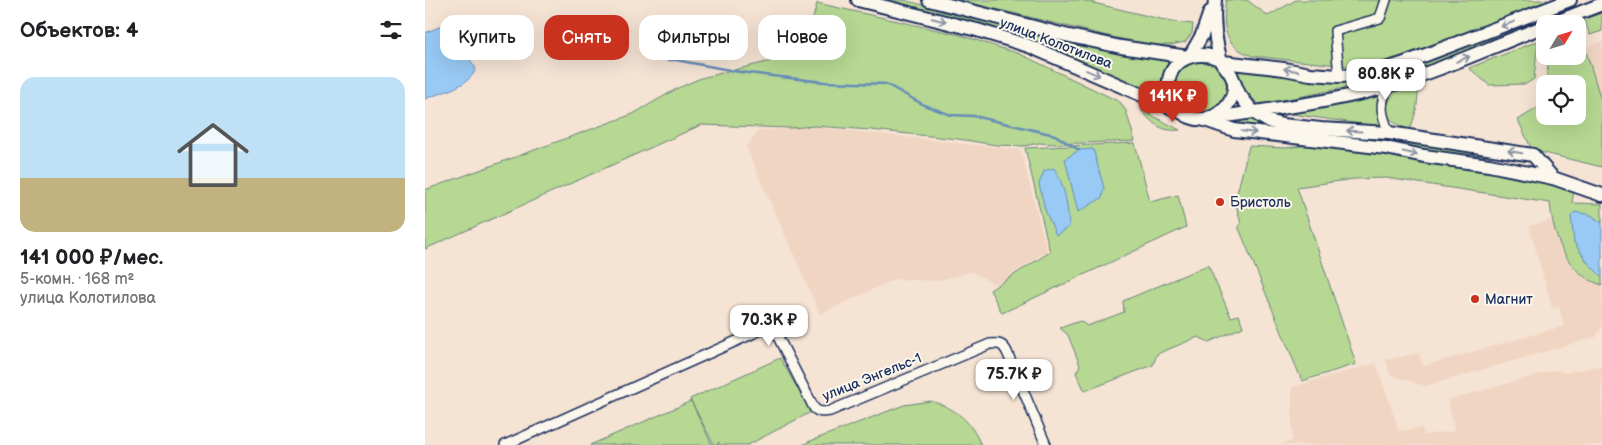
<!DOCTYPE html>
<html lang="ru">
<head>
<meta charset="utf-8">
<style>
	:root { --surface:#fff; --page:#f6f6f6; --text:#202124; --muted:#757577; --accent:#c8321e }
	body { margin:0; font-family:"Balsamiq Sans",sans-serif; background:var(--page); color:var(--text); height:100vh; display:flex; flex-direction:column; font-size:19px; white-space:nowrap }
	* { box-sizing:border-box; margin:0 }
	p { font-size:16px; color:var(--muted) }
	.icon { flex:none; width:28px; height:28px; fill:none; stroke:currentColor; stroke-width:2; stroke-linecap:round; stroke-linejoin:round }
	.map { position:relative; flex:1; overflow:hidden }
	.panel { display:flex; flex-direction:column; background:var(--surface); width:425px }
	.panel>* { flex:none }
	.guide { position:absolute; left:15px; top:15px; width:475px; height:45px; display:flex; gap:10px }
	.needle { width:32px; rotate:52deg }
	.controls { position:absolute; left:1111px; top:15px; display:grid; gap:10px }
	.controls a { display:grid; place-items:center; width:50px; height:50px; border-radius:10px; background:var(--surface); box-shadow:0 5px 20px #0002; font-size:25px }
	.price { position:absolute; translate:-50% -42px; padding:0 11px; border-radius:10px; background:#fff; color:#222; font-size:16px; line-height:32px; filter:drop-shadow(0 1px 2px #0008) }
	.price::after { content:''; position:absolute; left:50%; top:30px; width:15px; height:11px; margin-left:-8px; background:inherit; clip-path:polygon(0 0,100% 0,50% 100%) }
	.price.on { background:var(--accent); color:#fff }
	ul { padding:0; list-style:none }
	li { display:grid; align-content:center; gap:10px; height:265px; padding:0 20px }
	li span { display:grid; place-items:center; height:155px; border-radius:15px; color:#555 }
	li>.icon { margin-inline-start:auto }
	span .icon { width:90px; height:90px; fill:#fffc; stroke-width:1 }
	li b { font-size:21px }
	h2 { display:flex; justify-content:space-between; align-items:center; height:60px; padding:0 20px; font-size:21px }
	.chip { padding:0 18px; border-radius:15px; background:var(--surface); box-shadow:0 5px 20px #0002; font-size:18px; line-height:45px }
	.chip.on { background:var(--accent); color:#fff }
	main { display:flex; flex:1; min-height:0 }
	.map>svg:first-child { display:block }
	.built { fill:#f1d5c3 }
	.green { fill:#b6d892; stroke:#688478 }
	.water { fill:#98caf5; stroke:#668cb9 }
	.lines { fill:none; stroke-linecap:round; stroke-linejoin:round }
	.stream { stroke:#668cb9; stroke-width:2.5 }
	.minor-casing { stroke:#1b2f5e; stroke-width:12 }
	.secondary-casing { stroke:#1b2f5e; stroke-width:16 }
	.minor { stroke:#fbf7ec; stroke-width:9 }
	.secondary { stroke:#fbf7ec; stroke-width:12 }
	.oneway { stroke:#8b93a5 }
	.poi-dot { fill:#c8321e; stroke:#fbf7ec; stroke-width:2 }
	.labels { text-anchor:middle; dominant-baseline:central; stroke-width:4; stroke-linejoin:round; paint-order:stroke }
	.street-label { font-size:14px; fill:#1b2f5e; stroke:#fbf7ec }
	.poi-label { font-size:14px; fill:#1b2f5e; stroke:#fbf7ec; text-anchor:start }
</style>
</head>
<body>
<main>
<section class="panel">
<h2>Объектов: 4<svg class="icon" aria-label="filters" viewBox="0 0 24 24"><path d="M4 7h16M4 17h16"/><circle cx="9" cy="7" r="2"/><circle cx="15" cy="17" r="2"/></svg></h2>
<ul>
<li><span style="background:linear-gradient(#bfe0f5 65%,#c2b280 0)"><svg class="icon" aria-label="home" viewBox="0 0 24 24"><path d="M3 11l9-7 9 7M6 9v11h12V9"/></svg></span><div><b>141 000 ₽/мес.</b><p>5-комн. · 168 m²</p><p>улица Колотилова</p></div></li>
</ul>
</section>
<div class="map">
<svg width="1177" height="445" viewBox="0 0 1177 445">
	<rect width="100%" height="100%" fill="#f5e3d4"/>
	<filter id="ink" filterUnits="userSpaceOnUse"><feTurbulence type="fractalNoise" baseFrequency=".02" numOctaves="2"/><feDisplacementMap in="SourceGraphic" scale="10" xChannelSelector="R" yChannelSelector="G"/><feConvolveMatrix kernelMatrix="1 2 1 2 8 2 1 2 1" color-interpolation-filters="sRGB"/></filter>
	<g filter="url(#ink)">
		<g class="built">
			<polygon points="1177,41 1177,103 1160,48"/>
			<polygon points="391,127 596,150 622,251 571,285 547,272 510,281 470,279 395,314 321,147 334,130"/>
			<polygon points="1126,220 1131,239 1142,259 1164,281 1177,285 1177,326 1171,337 1001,386 965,375 961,360 994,353 998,366 1139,326 1134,307 1127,308 1104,226"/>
			<polygon points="951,363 974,431 997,428 999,435 1030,431 1023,400 1130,370 1140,373 1177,365 1177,445 856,445 867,441 867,387"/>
		</g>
		<g class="green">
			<path d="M450,0h28l94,23 173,36c-6,13 -10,25 -4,40l-139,-60z"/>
			<polygon points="533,0 656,0 748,22 768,24 767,33 760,42 745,45 726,45 687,37"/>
			<path d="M801,0h21l21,16 28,-16h265l-98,36 -76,25 -30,6 -105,-11c-28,-10 -30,-29 -26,-56z"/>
			<polygon points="1170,0 1063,46 958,80 834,105 820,90 808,65 915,80 1011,55 1082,34"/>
			<polygon points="392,3 535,35 595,54 695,102 701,111 710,141 630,144 614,143 599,146 571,145 533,139 446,130 390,126 366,128 276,125 0,249 0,190 208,114 253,88 276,78 379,53"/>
			<polygon points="1177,13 1177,31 1165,35 1159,19"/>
			<polygon points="1153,34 1160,48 1177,103 1177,167 1107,150 1093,120 1114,107 1120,86 1120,116 1152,116 1152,84 1121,84 1124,56 1152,56"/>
			<polygon points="1113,41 1109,79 1101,84 1064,85 1044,68"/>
			<circle cx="776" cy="86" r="26"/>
			<path d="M980,84l6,1 7,6c0,14 -3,26 -8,38 -11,-2 -18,-7 -24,-16 3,-14 6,-24 19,-29z"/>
			<path d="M955,94c-5,12 -3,21 2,33l-97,-14z"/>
			<path d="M716,110l39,20c-19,2 -27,-6 -39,-20z"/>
			<polygon points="831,116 1061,153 1058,158 797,122"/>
			<polygon points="710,143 725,202 753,195 761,227 577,313 565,290 625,252 600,148"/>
			<path d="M885,145l125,16 120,22 19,7 -2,13 30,1v19l-11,-8 -17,27 14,21 14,14v8c-35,-10 -49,-48 -52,-82l-164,-25 -32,1 -57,8 59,177 -54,17 -64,-155 3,-2 -6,-23 14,-55 36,2z"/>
			<polygon points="783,265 806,317 814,315 818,327 784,342 773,337 732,354 728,365 660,391 651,373 655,365 643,335 635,328 655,321 662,326 699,312 698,301"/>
			<polygon points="355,358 386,412 323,445 293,445 294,442 292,445 289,445 265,399"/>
			<polygon points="266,401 287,445 165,445 255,406"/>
			<path d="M506,401c26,8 39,19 50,44h-178l5,-3 96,-37z"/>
		</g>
		<g class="water">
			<path d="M23,25l28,44c-8,18 -34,23 -51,30v-66l14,-6z"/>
			<polygon points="668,149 679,188 677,198 653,212 640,159 654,150"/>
			<path d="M629,168c11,18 14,38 15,59l-13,8 -11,-25 -6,-26 5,-13z"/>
			<polygon points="1150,212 1166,215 1177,223 1177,277 1163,263 1149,242 1146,216"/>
		</g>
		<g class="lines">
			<polyline class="stream" points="242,60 251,60 315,72 399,82 461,84 499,105 526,115 549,116 630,135 654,150"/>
			<g class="minor-casing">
				<g id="minor">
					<polyline points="914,76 910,31 955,18 961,0"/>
					<path d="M963,85c-9,20 -7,28 1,48"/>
					<path d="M80,445l267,-120 42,83c5,5 9,4 16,3l160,-67c9,-1 13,0 17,8l39,93"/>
				</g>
			</g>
			<g class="secondary-casing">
				<g id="secondary">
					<polyline points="433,0 552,30 604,46 756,112"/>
					<polyline points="504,0 640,35 696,47 763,57"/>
					<path d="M790,0c-2,18 -1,32 3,49 1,4 2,9 3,12 5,8 12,12 13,23 1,22 -22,42 -44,33 -10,-4 -17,-12 -20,-22 -9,-32 25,-49 51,-35"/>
					<polyline points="1126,24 1177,4"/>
					<polyline points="765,56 777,35 785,12"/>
					<polyline points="798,62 859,69 885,74 914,76 933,75 954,71 977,64 1145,0"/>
					<polyline points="809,82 814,94 828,112 843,121 857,125 896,129 964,133 1108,155 1128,178"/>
					<path d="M787,118c54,-8 116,-15 169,-30 56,-16 110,-41 164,-62"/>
					<polyline points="777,119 809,130 961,148 999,156 1064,165 1128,178 1177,195"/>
				</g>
			</g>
			<use href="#minor" class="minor"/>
			<use href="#secondary" class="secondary"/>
		</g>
		<defs><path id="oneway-shaft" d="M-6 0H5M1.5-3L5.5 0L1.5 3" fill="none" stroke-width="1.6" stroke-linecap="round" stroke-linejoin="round" transform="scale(1.25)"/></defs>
		<g class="oneway">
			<use href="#oneway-shaft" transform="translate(514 20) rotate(14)"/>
			<use href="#oneway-shaft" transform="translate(1083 24) rotate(159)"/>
			<use href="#oneway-shaft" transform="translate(1038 59) rotate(-22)"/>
			<use href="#oneway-shaft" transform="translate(866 70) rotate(-170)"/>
			<use href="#oneway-shaft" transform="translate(668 73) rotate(23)"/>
			<use href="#oneway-shaft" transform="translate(929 131) rotate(-177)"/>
			<use href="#oneway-shaft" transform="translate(824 132) rotate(6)"/>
			<use href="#oneway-shaft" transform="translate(1090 152) rotate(-170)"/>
			<use href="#oneway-shaft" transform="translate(985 153) rotate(12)"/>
		</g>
	</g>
	<g class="poi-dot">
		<circle cx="795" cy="202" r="5"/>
		<circle cx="1050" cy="299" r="5"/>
	</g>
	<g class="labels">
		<g class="street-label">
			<text transform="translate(631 43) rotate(21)">улица Колотилова</text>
			<text transform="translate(447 377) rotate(-22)">улица Энгельс-1</text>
		</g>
		<g class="poi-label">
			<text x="805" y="202">Бристоль</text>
			<text x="1060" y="299">Магнит</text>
		</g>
	</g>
</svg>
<div class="controls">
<a><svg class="needle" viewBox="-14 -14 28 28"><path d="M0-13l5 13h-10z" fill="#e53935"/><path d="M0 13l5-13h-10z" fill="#757577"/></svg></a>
<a><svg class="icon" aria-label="locate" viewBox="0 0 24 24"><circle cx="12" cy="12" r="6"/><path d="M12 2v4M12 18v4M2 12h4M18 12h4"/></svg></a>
</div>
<b class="price" style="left:961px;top:101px">80.8K ₽</b>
<b class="price on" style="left:748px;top:123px">141K ₽</b>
<b class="price" style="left:344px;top:347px">70.3K ₽</b>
<b class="price" style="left:589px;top:401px">75.7K ₽</b>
<div class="guide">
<a class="chip">Купить</a>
<a class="chip on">Снять</a>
<a class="chip">Фильтры</a>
<a class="chip">Новое</a>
</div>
</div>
</main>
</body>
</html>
